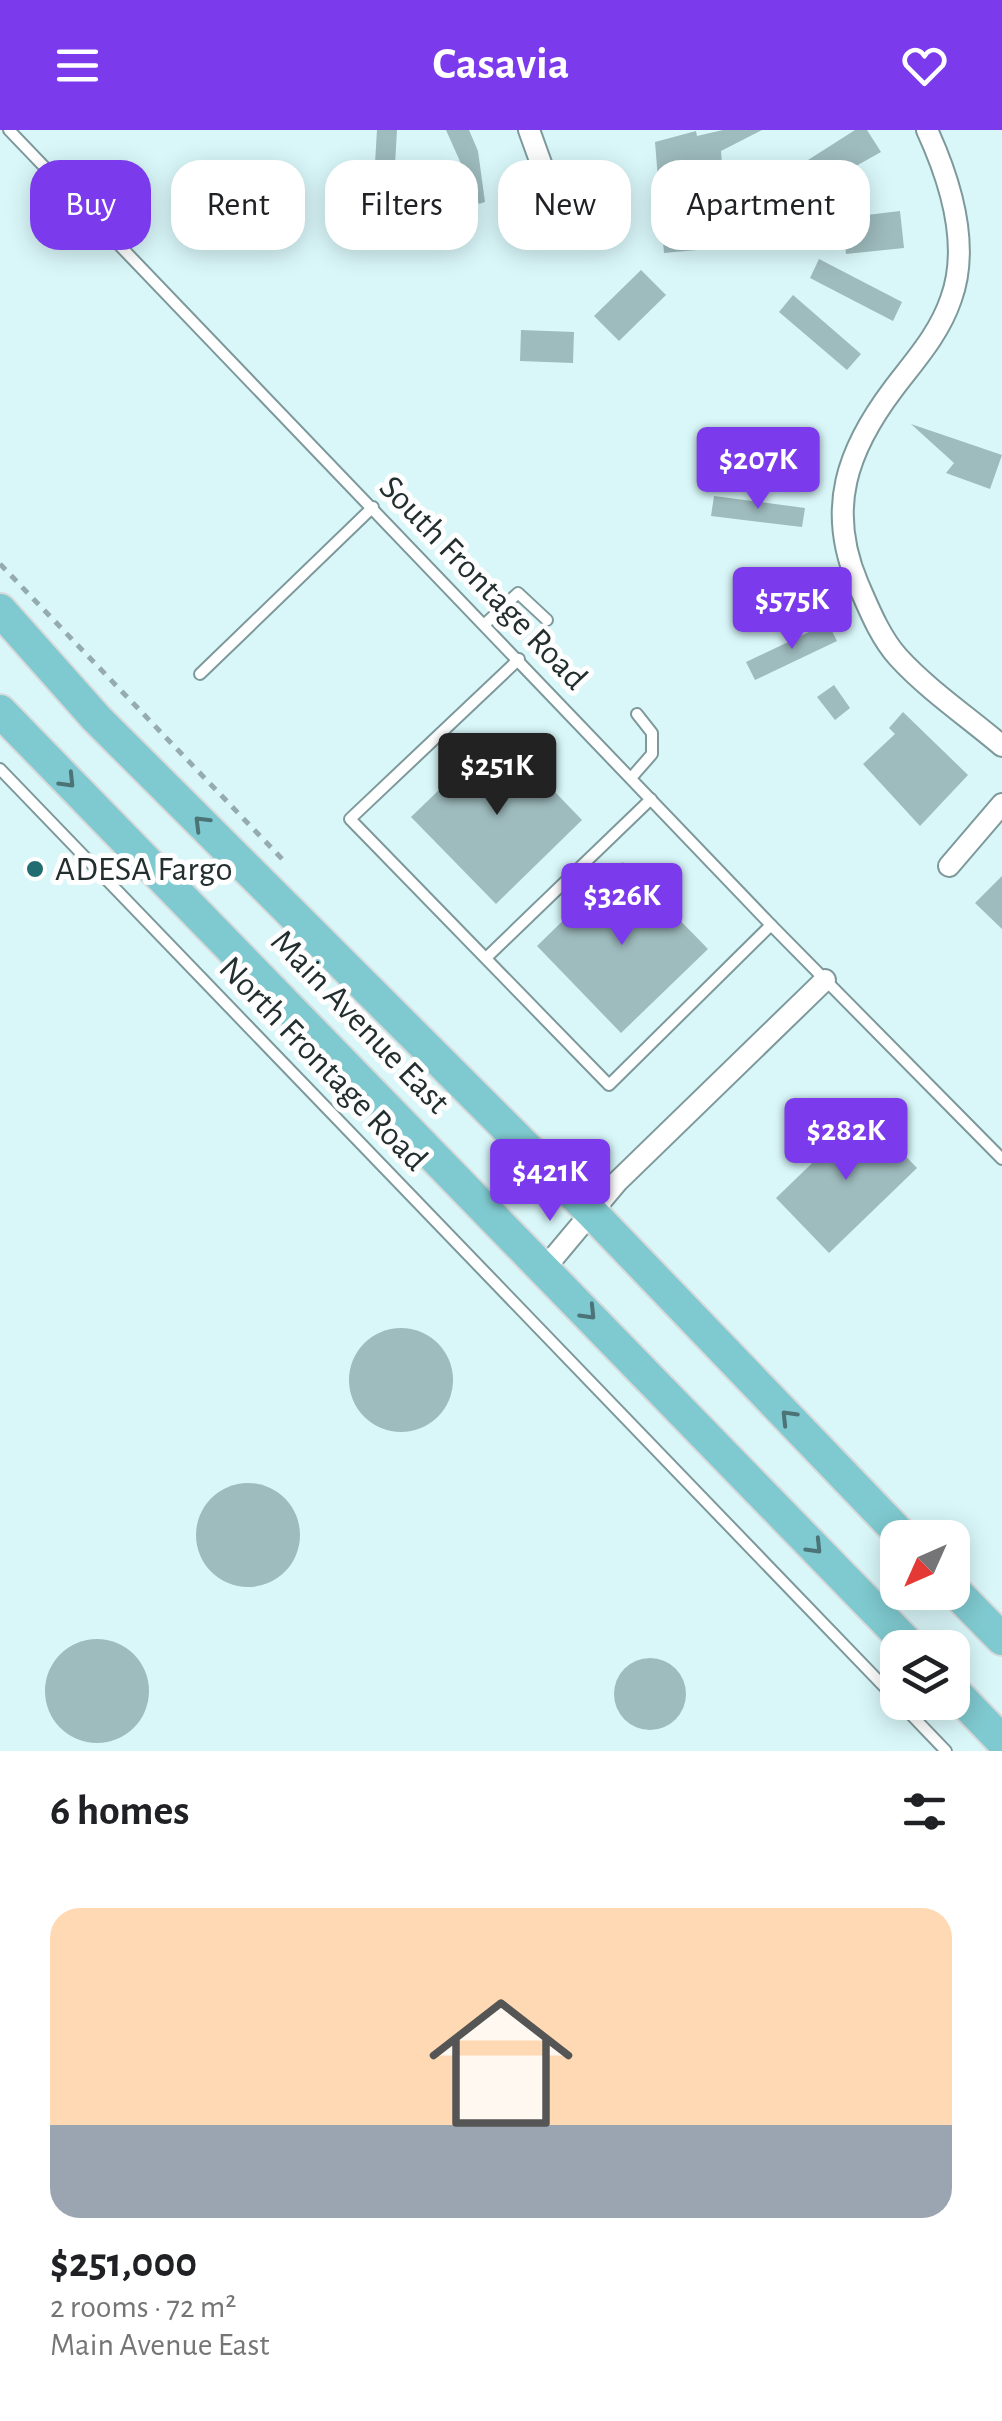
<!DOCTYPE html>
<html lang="en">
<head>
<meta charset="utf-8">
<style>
	:root { --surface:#fff; --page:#f6f6f6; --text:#202124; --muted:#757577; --accent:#7c3aed }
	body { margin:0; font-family:"Alegreya Sans",sans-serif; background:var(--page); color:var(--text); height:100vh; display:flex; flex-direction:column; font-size:38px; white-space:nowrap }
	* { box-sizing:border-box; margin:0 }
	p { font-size:32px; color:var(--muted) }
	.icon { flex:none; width:55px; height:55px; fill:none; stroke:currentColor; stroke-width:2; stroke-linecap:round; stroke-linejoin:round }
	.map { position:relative; height:1621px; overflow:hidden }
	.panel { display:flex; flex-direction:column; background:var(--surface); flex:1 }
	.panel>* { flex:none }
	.banner { position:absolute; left:30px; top:30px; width:942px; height:90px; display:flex; gap:20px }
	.needle { width:65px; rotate:225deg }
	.fabs { position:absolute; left:880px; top:1390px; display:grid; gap:20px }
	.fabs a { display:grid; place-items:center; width:90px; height:90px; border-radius:20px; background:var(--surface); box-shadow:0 5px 25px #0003; font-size:50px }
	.price { position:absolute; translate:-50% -85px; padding:0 22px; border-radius:10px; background:var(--accent); color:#fff; font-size:32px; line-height:65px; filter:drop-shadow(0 2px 5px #0008) }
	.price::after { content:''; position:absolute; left:50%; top:60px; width:30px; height:22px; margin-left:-15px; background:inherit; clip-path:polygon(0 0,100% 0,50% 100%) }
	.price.active { background:#222; color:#fff }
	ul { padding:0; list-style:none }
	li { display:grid; align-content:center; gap:20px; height:530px; padding:0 50px }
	li span { display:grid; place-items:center; height:310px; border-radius:30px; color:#555 }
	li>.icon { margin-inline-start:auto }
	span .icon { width:180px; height:180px; fill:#fffc; stroke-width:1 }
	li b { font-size:42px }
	h2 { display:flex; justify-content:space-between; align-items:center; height:120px; padding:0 50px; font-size:42px }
	.tag { padding:0 35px; border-radius:30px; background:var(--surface); box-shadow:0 5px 25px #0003; font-size:35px; line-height:90px }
	.tag.active { background:var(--accent); color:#fff }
	header { display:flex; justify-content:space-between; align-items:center; height:130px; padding:0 50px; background:var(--accent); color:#fff; font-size:45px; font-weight:700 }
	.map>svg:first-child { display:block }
	.building { fill:#9ebbbd }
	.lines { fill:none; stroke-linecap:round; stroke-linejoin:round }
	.service-casing { stroke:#7e999b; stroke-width:14 }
	.minor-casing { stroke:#7e999b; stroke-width:24 }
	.primary-casing { stroke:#d7d9da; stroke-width:36 }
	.path { stroke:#95abad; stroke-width:5; stroke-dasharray:8 8; stroke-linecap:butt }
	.service { stroke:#fff; stroke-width:10 }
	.minor { stroke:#fff; stroke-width:20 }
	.primary { stroke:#7fcad0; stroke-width:32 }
	.oneway { stroke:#4c7477 }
	.poi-dot { fill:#226d72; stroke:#fefefe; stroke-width:4 }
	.labels { text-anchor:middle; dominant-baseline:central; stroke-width:10; stroke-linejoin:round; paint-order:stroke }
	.street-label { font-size:35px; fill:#232e2f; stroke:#fefefe }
	.poi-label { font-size:35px; fill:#232e2f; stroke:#fefefe; text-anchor:start }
</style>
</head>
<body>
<header><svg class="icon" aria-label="menu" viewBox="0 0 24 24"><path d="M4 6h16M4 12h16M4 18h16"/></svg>Casavia<svg class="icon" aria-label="heart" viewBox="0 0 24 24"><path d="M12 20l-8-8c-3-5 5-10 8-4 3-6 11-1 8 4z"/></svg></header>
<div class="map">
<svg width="1002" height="1621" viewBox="0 0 1002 1621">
	<rect width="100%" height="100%" fill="#d9f7f9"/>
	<g class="building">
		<polygon points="377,0 397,0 394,52 374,50"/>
		<polygon points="446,0 469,0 478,21 485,72 479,74"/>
		<polygon points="723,0 762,0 721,21 724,63 693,65 697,120 664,123 655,12 696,1 697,6"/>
		<polygon points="855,0 867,0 881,22 806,64 794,39"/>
		<polygon points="900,81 904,118 846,124 842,88"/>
		<polygon points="819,129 902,172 893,191 810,148"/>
		<polygon points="641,140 666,165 619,211 594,186"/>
		<polygon points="793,165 861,224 847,240 779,182"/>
		<polygon points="521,200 574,202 573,233 520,231"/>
		<polygon points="911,294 1002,325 990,359 946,343 954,333"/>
		<polygon points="714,299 802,325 796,346 708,319"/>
		<polygon points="714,366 805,378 802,397 711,386"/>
		<polygon points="828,493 837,511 755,550 746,532"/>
		<polygon points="834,555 850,578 835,590 817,567"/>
		<polygon points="903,582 968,645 920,696 863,634 895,604 889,598"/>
		<polygon points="498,603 582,690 496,774 411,687"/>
		<polygon points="623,732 708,819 621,903 537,816"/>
		<polygon points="1002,746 1002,799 975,773"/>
		<polygon points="864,983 917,1038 829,1123 776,1068"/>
		<circle cx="401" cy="1250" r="52"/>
		<circle cx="248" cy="1405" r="52"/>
		<circle cx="97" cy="1561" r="52"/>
		<circle cx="650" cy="1564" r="36"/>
	</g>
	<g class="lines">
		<g class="service-casing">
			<g id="service">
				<polyline points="9,0 771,795 1002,1029"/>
				<polyline points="485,494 518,463 547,490"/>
				<polyline points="519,529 350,689 609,955 771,795"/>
				<polyline points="200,544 373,377"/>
				<polyline points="0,639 898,1571"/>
				<polyline points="631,648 652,624 652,603 637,584"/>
				<polyline points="486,828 651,669"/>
				<polyline points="899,1572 946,1621"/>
			</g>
		</g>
		<g class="minor-casing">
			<g id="minor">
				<polyline points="529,0 560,86"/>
				<path d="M927,0c23,50 44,114 24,169 -12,35 -35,60 -57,89 -47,62 -68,121 -36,196 11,25 22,53 40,73 30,33 70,60 104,89"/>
				<polyline points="949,736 1002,674"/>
				<polyline points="545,1138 617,1052 825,850"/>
			</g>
		</g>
		<g class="primary-casing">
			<g id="primary">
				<polyline points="0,480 96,588 592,1083 904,1408"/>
				<polyline points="0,581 912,1518"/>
				<polyline points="952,1458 1002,1509"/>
				<polyline points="952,1559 1002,1611"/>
			</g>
		</g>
		<polyline class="path" points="0,434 284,731"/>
		<use href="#service" class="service"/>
		<use href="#minor" class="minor"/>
		<use href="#primary" class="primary"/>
	</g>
	<defs><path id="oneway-chevron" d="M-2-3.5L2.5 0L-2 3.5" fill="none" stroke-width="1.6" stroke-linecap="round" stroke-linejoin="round" transform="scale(2.5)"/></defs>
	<g class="oneway">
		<use href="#oneway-chevron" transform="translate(68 651) rotate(46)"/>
		<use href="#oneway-chevron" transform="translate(201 693) rotate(-135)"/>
		<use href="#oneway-chevron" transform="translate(589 1183) rotate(46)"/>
		<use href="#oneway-chevron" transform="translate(788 1287) rotate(-134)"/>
		<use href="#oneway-chevron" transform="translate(815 1417) rotate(46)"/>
	</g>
	<circle class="poi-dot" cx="35" cy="739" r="10"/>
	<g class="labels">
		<g class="street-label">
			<text transform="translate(483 453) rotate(46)">South Frontage Road</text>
			<text transform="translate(360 892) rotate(46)">Main Avenue East</text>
			<text transform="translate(323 934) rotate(46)">North Frontage Road</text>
		</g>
		<g class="poi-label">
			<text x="55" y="739">ADESA Fargo</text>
		</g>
	</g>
</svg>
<div class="fabs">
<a><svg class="needle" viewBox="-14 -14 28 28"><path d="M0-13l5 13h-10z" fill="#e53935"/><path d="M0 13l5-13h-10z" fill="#757577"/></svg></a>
<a><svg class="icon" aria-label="layers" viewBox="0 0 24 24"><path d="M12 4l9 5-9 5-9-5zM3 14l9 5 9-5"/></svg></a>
</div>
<b class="price" style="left:758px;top:382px">$207K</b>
<b class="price" style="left:792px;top:522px">$575K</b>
<b class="price active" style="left:497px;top:688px">$251K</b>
<b class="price" style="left:622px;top:818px">$326K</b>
<b class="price" style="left:846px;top:1053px">$282K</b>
<b class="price" style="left:550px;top:1094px">$421K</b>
<div class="banner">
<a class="tag active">Buy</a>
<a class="tag">Rent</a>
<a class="tag">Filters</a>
<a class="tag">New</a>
<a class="tag">Apartment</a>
</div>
</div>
<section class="panel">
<h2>6 homes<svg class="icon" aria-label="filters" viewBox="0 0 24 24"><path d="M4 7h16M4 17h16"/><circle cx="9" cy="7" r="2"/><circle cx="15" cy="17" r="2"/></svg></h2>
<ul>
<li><span style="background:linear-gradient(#ffd9b3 70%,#9aa5b1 0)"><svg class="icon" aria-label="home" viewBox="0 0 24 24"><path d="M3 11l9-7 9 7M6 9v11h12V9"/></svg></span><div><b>$251,000</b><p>2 rooms · 72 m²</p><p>Main Avenue East</p></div></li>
</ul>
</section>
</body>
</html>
